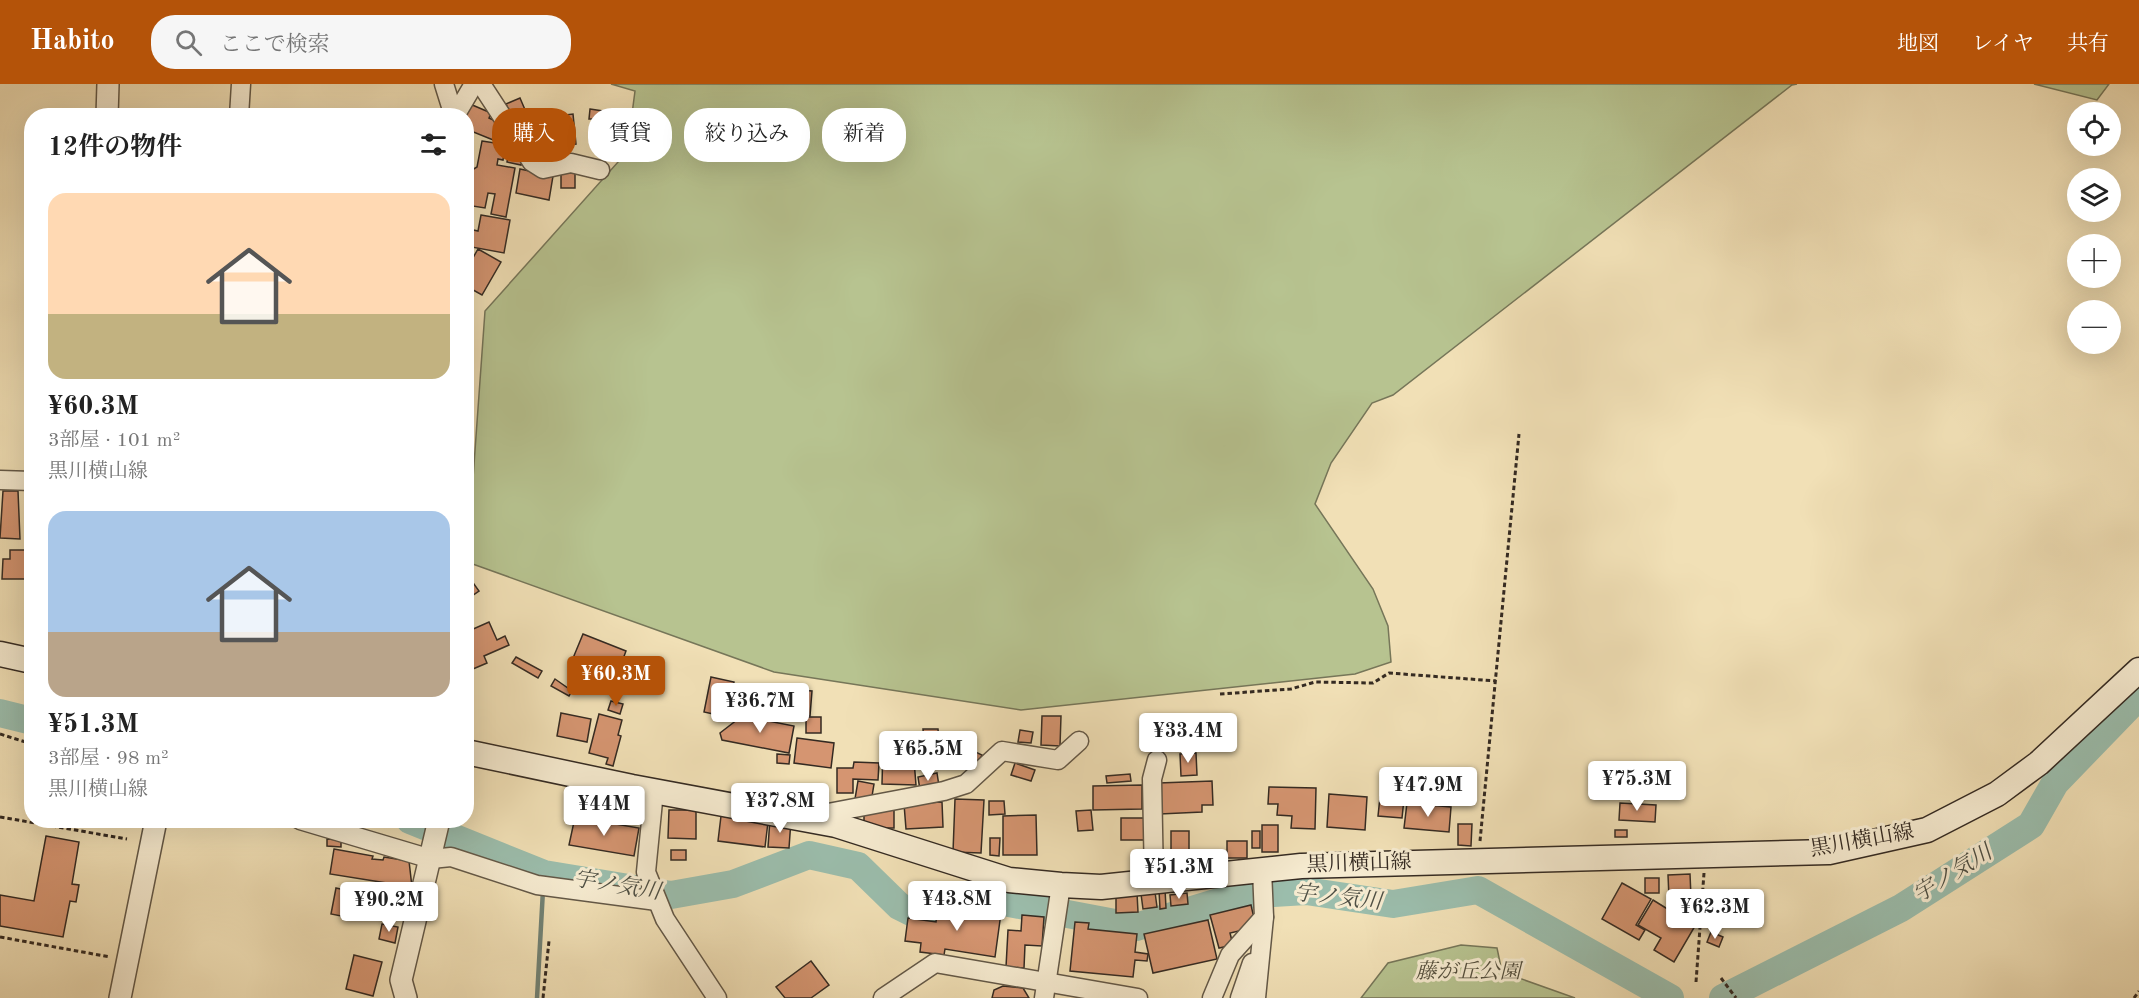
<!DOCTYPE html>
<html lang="ja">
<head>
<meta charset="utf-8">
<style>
	:root { --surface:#fff; --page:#f6f6f6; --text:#222; --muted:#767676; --accent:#b45309 }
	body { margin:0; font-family:"Old Standard TT","Noto Serif JP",serif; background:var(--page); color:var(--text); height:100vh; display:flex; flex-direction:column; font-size:22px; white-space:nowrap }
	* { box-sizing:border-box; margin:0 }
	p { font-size:20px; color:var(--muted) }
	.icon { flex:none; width:33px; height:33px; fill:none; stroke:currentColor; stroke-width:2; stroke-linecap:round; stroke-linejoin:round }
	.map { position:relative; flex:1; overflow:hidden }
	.side { position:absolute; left:24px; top:24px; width:450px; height:720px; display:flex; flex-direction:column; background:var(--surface); border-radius:24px; box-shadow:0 6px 24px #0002 }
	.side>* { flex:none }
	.hud { position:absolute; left:492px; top:24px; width:570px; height:54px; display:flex; gap:12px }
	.fabs { position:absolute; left:2067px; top:18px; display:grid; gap:12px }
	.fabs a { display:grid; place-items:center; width:54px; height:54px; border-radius:50%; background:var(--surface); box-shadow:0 6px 24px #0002; font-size:30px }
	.price { position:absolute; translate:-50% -51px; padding:0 14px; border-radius:6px; background:#fff; color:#222; font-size:20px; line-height:39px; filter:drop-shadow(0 2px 3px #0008) }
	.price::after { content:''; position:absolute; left:50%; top:36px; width:18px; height:14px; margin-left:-9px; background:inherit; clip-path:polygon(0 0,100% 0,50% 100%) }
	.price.active { background:var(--accent); color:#fff }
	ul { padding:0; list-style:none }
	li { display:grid; align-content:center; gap:12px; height:318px; padding:0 24px }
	li span { display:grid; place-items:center; height:186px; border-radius:18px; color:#555 }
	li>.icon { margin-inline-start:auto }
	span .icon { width:108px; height:108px; fill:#fffc; stroke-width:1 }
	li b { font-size:26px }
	h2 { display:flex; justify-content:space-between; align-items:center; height:72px; padding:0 24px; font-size:26px }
	.chip { padding:0 21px; border-radius:24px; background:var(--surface); box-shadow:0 6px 24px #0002; font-size:21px; line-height:54px }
	.chip.active { background:var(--accent); color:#fff }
	header { display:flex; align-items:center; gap:36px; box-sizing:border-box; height:84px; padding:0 30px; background:var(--accent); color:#fff }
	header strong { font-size:28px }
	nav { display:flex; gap:33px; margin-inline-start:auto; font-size:21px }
	.search { width:420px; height:54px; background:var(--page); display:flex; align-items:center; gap:15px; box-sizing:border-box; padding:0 21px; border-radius:24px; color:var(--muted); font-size:22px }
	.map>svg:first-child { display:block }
	.green { fill:#b7c390; stroke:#767659; stroke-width:1.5 }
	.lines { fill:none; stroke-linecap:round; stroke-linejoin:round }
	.stream { stroke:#728275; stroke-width:4.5 }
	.river { stroke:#9bbdac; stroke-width:28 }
	.building { fill:#d59571; stroke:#342a22; stroke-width:1.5 }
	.minor-casing { stroke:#635847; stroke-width:21 }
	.tertiary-casing { stroke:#635847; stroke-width:24 }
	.secondary-casing { stroke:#342a22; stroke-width:27 }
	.path { stroke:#342a22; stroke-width:3; stroke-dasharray:4.5 3; stroke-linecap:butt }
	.minor { stroke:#f6ebd0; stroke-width:18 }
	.tertiary { stroke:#f6ebd0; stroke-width:21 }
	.secondary { stroke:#f6ebd0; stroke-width:24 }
	.labels { text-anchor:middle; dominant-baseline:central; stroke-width:6; stroke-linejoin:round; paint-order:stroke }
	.street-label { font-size:21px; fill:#342a22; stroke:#f6ebd0 }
	.park-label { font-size:21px; font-style:italic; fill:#55503e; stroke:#f6ebd0 }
	.water-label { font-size:22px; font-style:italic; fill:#4e4f44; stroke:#f6ebd0 }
</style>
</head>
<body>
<header>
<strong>Habito</strong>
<div class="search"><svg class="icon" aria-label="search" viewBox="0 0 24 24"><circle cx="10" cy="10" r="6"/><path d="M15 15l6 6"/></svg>ここで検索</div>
<nav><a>地図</a><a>レイヤ</a><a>共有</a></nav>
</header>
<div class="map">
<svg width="2139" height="914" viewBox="0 0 2139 914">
	<rect width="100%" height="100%" fill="#f1e0b6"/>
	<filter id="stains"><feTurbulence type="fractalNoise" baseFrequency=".00333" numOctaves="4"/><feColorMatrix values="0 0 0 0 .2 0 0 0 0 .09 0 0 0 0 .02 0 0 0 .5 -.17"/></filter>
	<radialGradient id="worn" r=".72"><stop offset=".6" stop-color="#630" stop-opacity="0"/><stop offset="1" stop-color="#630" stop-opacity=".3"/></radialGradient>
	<g class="green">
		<polygon points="611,0 1797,0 1792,1 1393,311 1372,319 1331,379 1315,420 1373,505 1388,542 1391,578 1355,590 1021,626 774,588 467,478 485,227 627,68 635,7"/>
		<polygon points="2034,0 2109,0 2097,16"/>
		<polygon points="1461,861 1497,864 1502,888 1575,914 1361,914 1388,879"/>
	</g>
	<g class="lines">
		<polyline class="stream" points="537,914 543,806"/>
		<g class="river">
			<polyline points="0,629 32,637"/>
			<polyline points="410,736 544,790 671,811 733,800 809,771 858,782 899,822 915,830 988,815 1136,843 1242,811 1306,807 1393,820 1478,806 1670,914"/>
			<polyline points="1723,914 1901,824 2031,741 2055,699 2139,612"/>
		</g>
	</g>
	<g class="building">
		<polygon points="520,14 526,28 512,34 506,20"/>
		<polygon points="470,20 491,29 489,34 502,40 499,45 507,49 503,60 466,45 466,32"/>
		<polygon points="142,25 189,27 189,32 141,32"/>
		<polygon points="590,25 616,29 614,44 619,45 617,58 598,55 600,41 593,40 593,35 589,35"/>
		<polygon points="573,30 576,60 549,63 547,45 541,45 540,34"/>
		<polygon points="482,57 502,60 501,64 505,65 503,76 498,75 497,81 515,84 506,133 491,130 495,110 488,109 485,124 466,121 472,86 477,83"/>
		<polygon points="509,67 524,70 521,81 507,78"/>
		<polygon points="520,85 553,92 549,116 516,109"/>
		<rect x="561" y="86" width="14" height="18"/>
		<polygon points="481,131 510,136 504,169 466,162 469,145 478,147"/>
		<polygon points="478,165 501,178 482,211 466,202 466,186"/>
		<polygon points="3,407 18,407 20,455 0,454"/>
		<polygon points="10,466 30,466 32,495 2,495 3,475 10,475"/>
		<polygon points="466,489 479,507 466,516"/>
		<polygon points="467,538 471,546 489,538 497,556 505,552 509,561 484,572 487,579 473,585 466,569"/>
		<polygon points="583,550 626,567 620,583 600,575 595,588 571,579"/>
		<polygon points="516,573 542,587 538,594 512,579"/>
		<polygon points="711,593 734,598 727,633 704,628"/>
		<polygon points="555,595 572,607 569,612 551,602"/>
		<polygon points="749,602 812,607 810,632 746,627"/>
		<polygon points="611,617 623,620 620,630 608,626"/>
		<polygon points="561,629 591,635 587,658 557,652"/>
		<polygon points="599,630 622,636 618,651 621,652 613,682 606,680 608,674 589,669"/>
		<polygon points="742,632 794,642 789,669 722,656 720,649"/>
		<polygon points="1042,632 1061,632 1060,662 1041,661"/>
		<rect x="806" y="633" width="15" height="16"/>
		<polygon points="923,645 938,645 939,658 924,659"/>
		<polygon points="1020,646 1033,648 1031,659 1018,658"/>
		<polygon points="797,654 834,659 831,684 794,679"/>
		<polygon points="963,662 982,671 976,684 957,675"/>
		<polygon points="883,664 913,664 916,701 882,700"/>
		<polygon points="1196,669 1197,691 1181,692 1180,670"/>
		<polygon points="777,670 790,671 789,680 777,679"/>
		<polygon points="854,678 879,679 878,696 853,695 853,709 837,709 837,684 853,684"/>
		<polygon points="1015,679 1035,686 1031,697 1011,691"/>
		<polygon points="937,689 939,702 920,706 918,693"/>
		<polygon points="1130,690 1131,697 1107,699 1106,692"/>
		<polygon points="858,697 874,700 871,718 855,715"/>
		<polygon points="1212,697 1213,721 1202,721 1202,728 1160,730 1159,699"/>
		<polygon points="1142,701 1142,725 1093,726 1093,702"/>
		<polygon points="1269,703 1316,704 1315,745 1291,744 1292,732 1277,731 1278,720 1268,720"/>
		<polygon points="1329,710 1367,713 1365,746 1327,743"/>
		<polygon points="1380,713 1404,715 1402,734 1378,732"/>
		<polygon points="623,714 641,716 637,740 620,738"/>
		<polygon points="955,715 984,716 981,769 953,768"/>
		<polygon points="989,717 1004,717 1005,730 989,731"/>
		<polygon points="942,718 943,743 906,745 904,720"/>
		<polygon points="1407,719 1451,723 1449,748 1404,744"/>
		<polygon points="1620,719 1656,721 1655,738 1619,736"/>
		<rect x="864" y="723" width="30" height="21"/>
		<polygon points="669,726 696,726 696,755 668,754"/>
		<polygon points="1091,726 1093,746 1078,747 1076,727"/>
		<polygon points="1036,731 1037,771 1003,771 1003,732"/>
		<polygon points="721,732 768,738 765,763 718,757"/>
		<polygon points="575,733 639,744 634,772 569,761"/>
		<rect x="1121" y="734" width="26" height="22"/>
		<polygon points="770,735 791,736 789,764 768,763"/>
		<polygon points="1458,740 1472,740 1471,762 1458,761"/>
		<rect x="1262" y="741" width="16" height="27"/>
		<rect x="1615" y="746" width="12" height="7"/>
		<rect x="1171" y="747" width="18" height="25"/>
		<rect x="1252" y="747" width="8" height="17"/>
		<polygon points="46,752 79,758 72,800 79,801 76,818 70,817 63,853 0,842 0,811 34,817"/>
		<polygon points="990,754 1000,754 999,772 990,771"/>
		<polygon points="327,755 341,756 341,763 327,762"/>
		<rect x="1227" y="757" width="20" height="17"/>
		<polygon points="334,765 373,772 372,775 383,776 384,773 409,777 412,803 330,790"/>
		<rect x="671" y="766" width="15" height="10"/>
		<polygon points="1690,790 1691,813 1669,814 1668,791"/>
		<rect x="1645" y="794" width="14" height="15"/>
		<polygon points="1622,799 1651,815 1636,841 1645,846 1639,856 1602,835"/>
		<polygon points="336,804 377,813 374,829 364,826 361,836 331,830"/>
		<polygon points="1165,805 1166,824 1160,825 1159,806"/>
		<polygon points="1155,808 1157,823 1143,825 1141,810"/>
		<polygon points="1137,809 1138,828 1116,829 1116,810"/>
		<polygon points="1187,809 1188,820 1171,822 1170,811"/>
		<polygon points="1653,816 1695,842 1674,878 1654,866 1661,854 1638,841"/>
		<polygon points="1251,821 1256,843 1230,849 1233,861 1219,864 1210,831"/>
		<polygon points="954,822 1001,829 995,873 945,865 944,871 920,868 921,859 905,857 908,834 936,838 937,830 952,833"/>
		<polygon points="1022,831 1044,833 1042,862 1025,861 1024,884 1006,883 1008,846 1021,847"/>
		<polygon points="1208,836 1217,875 1153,889 1144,850"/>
		<polygon points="1075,838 1089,839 1088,845 1137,850 1135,868 1148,870 1147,877 1135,876 1133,893 1070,887"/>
		<polygon points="382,840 398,843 395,859 379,855"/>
		<polygon points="1711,848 1723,853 1719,863 1707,858"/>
		<polygon points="354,871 382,878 373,912 346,905"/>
		<polygon points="811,877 829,901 811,914 785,914 776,903"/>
		<polygon points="1003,902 1023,904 1029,914 992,914 994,906"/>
	</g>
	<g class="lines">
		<g class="minor-casing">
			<g id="minor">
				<polyline points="444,0 454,32"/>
				<polyline points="481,0 532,78 543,85 571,79 600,86"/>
				<polyline points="239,32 241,0"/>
				<polyline points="455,32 474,0"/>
				<polyline points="0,396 32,397"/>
				<polyline points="654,707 646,788 665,835 717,914"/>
				<polyline points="300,736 431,775 451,773 537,801 657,817"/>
				<polyline points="823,739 828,729 944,707 966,700 1002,667 1058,676 1079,657"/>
				<polyline points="1154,797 1152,695 1157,676"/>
				<polyline points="883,914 935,879 1138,914"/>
				<polyline points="1044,914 1061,801"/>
				<polyline points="1212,914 1230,871 1264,833 1262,786"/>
				<polyline points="1240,914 1252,879"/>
				<polyline points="1256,914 1264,833"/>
			</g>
		</g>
		<g class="tertiary-casing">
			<g id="tertiary">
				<polyline points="107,32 108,0"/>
				<polyline points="120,914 156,736"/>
				<polyline points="406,914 401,896 439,736"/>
			</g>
		</g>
		<g class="secondary-casing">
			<g id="secondary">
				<polyline points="0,570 32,577"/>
				<polyline points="466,668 632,703 836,741 1009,796 1061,801 1101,803 1301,782 1829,768 1927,746 1997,710 2039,679 2139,586"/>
			</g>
		</g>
		<g class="path">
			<polyline points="1220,610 1291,605 1315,598 1373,599 1389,589 1496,597"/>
			<polyline points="0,650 32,660"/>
			<polyline points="0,733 127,755"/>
			<polyline points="1480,757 1519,350"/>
			<polyline points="0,853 110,873"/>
			<polyline points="1721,894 1736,914"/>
			<polyline points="1696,898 1704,789"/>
			<polyline points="543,914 549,857"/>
			<polyline points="2134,914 2139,907"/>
		</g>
		<use href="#minor" class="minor"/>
		<use href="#tertiary" class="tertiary"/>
		<use href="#secondary" class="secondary"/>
	</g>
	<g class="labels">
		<g class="street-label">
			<text transform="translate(1862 757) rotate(-10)">黒川横山線</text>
			<text transform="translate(1359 780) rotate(-2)">黒川横山線</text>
		</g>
		<g class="park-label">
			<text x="1468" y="888">藤が丘公園</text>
		</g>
		<g class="water-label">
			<text transform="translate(1953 790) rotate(-32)">宇ノ気川</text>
			<text transform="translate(617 802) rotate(9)">宇ノ気川</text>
			<text transform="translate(1338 814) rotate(6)">宇ノ気川</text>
		</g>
	</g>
	<rect width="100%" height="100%" filter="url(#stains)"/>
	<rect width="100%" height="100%" fill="url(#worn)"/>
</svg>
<div class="fabs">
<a><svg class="icon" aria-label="locate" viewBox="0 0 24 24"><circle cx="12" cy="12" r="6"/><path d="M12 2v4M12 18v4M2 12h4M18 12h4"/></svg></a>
<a><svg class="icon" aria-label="layers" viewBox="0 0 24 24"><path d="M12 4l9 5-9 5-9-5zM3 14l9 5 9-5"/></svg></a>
<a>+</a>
<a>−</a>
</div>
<b class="price active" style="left:616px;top:623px">¥60.3M</b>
<b class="price" style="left:760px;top:650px">¥36.7M</b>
<b class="price" style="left:1188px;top:680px">¥33.4M</b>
<b class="price" style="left:928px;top:698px">¥65.5M</b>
<b class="price" style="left:1637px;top:728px">¥75.3M</b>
<b class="price" style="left:1428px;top:734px">¥47.9M</b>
<b class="price" style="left:780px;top:750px">¥37.8M</b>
<b class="price" style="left:604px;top:753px">¥44M</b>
<b class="price" style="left:1179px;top:816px">¥51.3M</b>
<b class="price" style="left:957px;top:848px">¥43.8M</b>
<b class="price" style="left:389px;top:849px">¥90.2M</b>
<b class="price" style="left:1715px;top:856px">¥62.3M</b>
<div class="hud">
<a class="chip active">購入</a>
<a class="chip">賃貸</a>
<a class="chip">絞り込み</a>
<a class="chip">新着</a>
</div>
<section class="side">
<h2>12件の物件<svg class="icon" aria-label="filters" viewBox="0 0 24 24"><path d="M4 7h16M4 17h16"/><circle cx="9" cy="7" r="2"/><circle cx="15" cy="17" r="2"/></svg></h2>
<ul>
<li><span style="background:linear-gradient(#ffd9b3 65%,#c2b280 0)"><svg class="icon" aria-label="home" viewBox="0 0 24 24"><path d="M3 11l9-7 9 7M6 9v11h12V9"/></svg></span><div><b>¥60.3M</b><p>3部屋 · 101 m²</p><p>黒川横山線</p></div></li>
<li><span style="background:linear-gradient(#a9c7e8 65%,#b9a48a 0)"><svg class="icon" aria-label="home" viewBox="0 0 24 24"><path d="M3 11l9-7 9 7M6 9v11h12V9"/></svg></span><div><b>¥51.3M</b><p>3部屋 · 98 m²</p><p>黒川横山線</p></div></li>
</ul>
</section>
</div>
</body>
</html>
